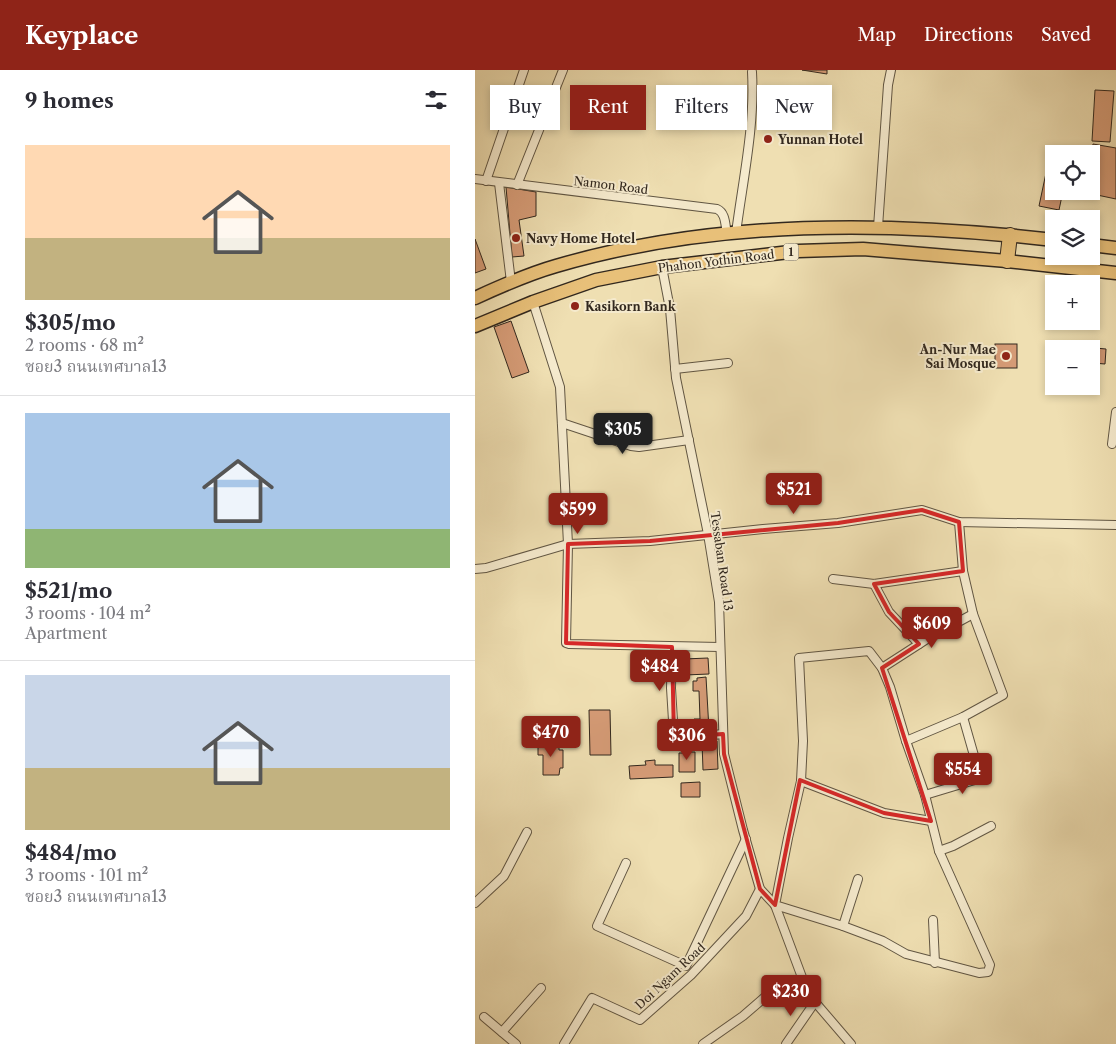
<!DOCTYPE html>
<html lang="en">
<head>
<meta charset="utf-8">
<style>
	:root { --surface:#fff; --page:#f2f2f3; --text:#2b2b33; --muted:#7c7c81; --line:#e1e1e2; --accent:#8f2418 }
	body { margin:0; font-family:"Libre Caslon Text","Noto Serif Thai",serif; background:var(--page); color:var(--text); height:100vh; display:flex; flex-direction:column; font-size:19px; white-space:nowrap }
	* { box-sizing:border-box; margin:0 }
	p { font-size:16px; color:var(--muted) }
	.icon { flex:none; width:28px; height:28px; fill:none; stroke:currentColor; stroke-width:2; stroke-linecap:round; stroke-linejoin:round }
	.map { position:relative; flex:1; overflow:hidden }
	.drawer { display:flex; flex-direction:column; background:var(--surface); width:475px }
	.drawer>* { flex:none }
	.hud { position:absolute; left:15px; top:15px; width:475px; height:45px; display:flex; gap:10px }
	.fabs { position:absolute; left:570px; top:75px; display:grid; gap:10px }
	.fabs a { display:grid; place-items:center; width:55px; height:55px; border-radius:0px; background:var(--surface); box-shadow:0 2px 8px #0003; font-size:25px }
	.price { position:absolute; translate:-50% -42px; padding:0 11px; border-radius:5px; background:var(--accent); color:#fff; font-size:16px; line-height:32px; filter:drop-shadow(0 1px 2px #0008) }
	.price::after { content:''; position:absolute; left:50%; top:30px; width:15px; height:11px; margin-left:-8px; background:inherit; clip-path:polygon(0 0,100% 0,50% 100%) }
	.price.active { background:#222; color:#fff }
	ul { padding:0; list-style:none }
	li { display:grid; align-content:center; gap:10px; height:265px; padding:0 25px }
	li+li { border-top:1px solid var(--line) }
	li span { display:grid; place-items:center; height:155px; border-radius:0px; color:#555 }
	li>.icon { margin-inline-start:auto }
	span .icon { width:90px; height:90px; fill:#fffc; stroke-width:1 }
	li b { font-size:21px }
	h2 { display:flex; justify-content:space-between; align-items:center; height:60px; padding:0 25px; font-size:21px }
	.chip { padding:0 18px; border-radius:0px; background:var(--surface); box-shadow:0 2px 8px #0003; font-size:18px; line-height:45px }
	.chip.active { background:var(--accent); color:#fff }
	header { display:flex; align-items:center; gap:30px; box-sizing:border-box; height:70px; padding:0 25px; background:var(--accent); color:#fff }
	header strong { font-size:24px }
	nav { display:flex; gap:28px; margin-inline-start:auto; font-size:18px }
	main { display:flex; flex:1; min-height:0 }
	.map>svg:first-child { display:block }
	.building { fill:#d59b76; stroke:#32281e }
	.lines { fill:none; stroke-linecap:round; stroke-linejoin:round }
	.street-casing { stroke:#615643; stroke-width:10 }
	.primary-casing { stroke:#32281e; stroke-width:15 }
	.highway-casing { stroke:#32281e; stroke-width:16 }
	.street { stroke:#f5eacd; stroke-width:8 }
	.primary { stroke:#e8c079; stroke-width:12 }
	.highway { stroke:#e8c079; stroke-width:14 }
	.marked { fill:none; stroke:#d62828; stroke-width:4; stroke-linejoin:round }
	.poi-dot { fill:#8f2418; stroke:#f5eacd; stroke-width:2 }
	.labels { text-anchor:middle; dominant-baseline:central; stroke-width:4; stroke-linejoin:round; paint-order:stroke }
	.shield { fill:#f5eacd; stroke:#6c6252; stroke-width:1 }
	.shield-label { font-size:11px; font-weight:bold; fill:#32281e }
	.poi-label { font-size:12px; font-weight:bold; fill:#32281e; stroke:#f5eacd; text-anchor:start }
	.street-label { font-size:12px; fill:#32281e; stroke:#f5eacd }
</style>
</head>
<body>
<header>
<strong>Keyplace</strong>
<nav><a>Map</a><a>Directions</a><a>Saved</a></nav>
</header>
<main>
<section class="drawer">
<h2>9 homes<svg class="icon" aria-label="filters" viewBox="0 0 24 24"><path d="M4 7h16M4 17h16"/><circle cx="9" cy="7" r="2"/><circle cx="15" cy="17" r="2"/></svg></h2>
<ul>
<li><span style="background:linear-gradient(#ffd9b3 60%,#c2b280 0)"><svg class="icon" aria-label="home" viewBox="0 0 24 24"><path d="M3 11l9-7 9 7M6 9v11h12V9"/></svg></span><div><b>$305/mo</b><p>2 rooms · 68 m²</p><p>ซอย3 ถนนเทศบาล13</p></div></li>
<li><span style="background:linear-gradient(#a9c7e8 75%,#8fb573 0)"><svg class="icon" aria-label="home" viewBox="0 0 24 24"><path d="M3 11l9-7 9 7M6 9v11h12V9"/></svg></span><div><b>$521/mo</b><p>3 rooms · 104 m²</p><p>Apartment</p></div></li>
<li><span style="background:linear-gradient(#c9d6e8 60%,#c2b280 0)"><svg class="icon" aria-label="home" viewBox="0 0 24 24"><path d="M3 11l9-7 9 7M6 9v11h12V9"/></svg></span><div><b>$484/mo</b><p>3 rooms · 101 m²</p><p>ซอย3 ถนนเทศบาล13</p></div></li>
</ul>
</section>
<div class="map">
<svg width="641" height="974" viewBox="0 0 641 974">
	<rect width="100%" height="100%" fill="#efdfb2"/>
	<filter id="stains"><feTurbulence type="fractalNoise" baseFrequency=".004" numOctaves="4"/><feColorMatrix values="0 0 0 0 .2 0 0 0 0 .09 0 0 0 0 .02 0 0 0 .5 -.17"/></filter>
	<radialGradient id="worn" r=".72"><stop offset=".6" stop-color="#630" stop-opacity="0"/><stop offset="1" stop-color="#630" stop-opacity=".3"/></radialGradient>
	<g class="building">
		<polygon points="327,0 352,0 352,4"/>
		<polygon points="620,20 639,21 635,72 617,71"/>
		<polygon points="618,74 641,78 641,129 608,122 616,121 616,84"/>
		<polygon points="571,103 579,105 579,121 588,121 584,140 564,136"/>
		<polygon points="31,117 61,122 61,146 44,150 49,186 37,187"/>
		<polygon points="0,169 11,199 0,203"/>
		<polygon points="36,251 54,302 37,308 19,257"/>
		<rect x="520" y="274" width="22" height="24"/>
		<polygon points="605,274 620,275 620,278 631,279 630,294 618,293 618,296 616,295 616,279 594,279 595,275 605,276"/>
		<polygon points="233,588 234,604 210,605 209,589"/>
		<polygon points="231,607 234,660 227,660 226,657 220,657 219,649 225,649 224,621 218,621 218,611 222,611 222,608"/>
		<polygon points="114,640 135,640 136,685 115,685"/>
		<polygon points="242,671 243,699 228,700 227,672"/>
		<polygon points="71,672 84,672 84,680 88,680 88,698 85,698 84,705 68,705 68,685 63,685 63,674 71,674"/>
		<polygon points="208,679 215,679 215,682 220,682 220,702 204,702 204,683 208,683"/>
		<polygon points="180,690 180,695 198,695 198,707 155,709 154,696 171,695 170,691"/>
		<polygon points="225,712 225,727 206,727 206,713"/>
	</g>
	<g class="lines">
		<g class="street-casing">
			<g id="street">
				<path d="M0,109l242,30c9,4 8,16 10,25"/>
				<polyline points="11,111 49,0"/>
				<polyline points="24,113 36,212"/>
				<polyline points="42,115 88,0"/>
				<polyline points="403,157 413,15 416,0"/>
				<path d="M261,163c7,-54 19,-107 16,-161"/>
				<polyline points="187,197 195,239 201,308 233,464 244,532 249,684 268,760 285,819 300,835 331,918 340,932 376,974"/>
				<polyline points="58,232 85,317 93,474 91,573 94,574 245,577"/>
				<polyline points="200,299 253,293"/>
				<polyline points="87,353 156,376 164,377 214,370"/>
				<polyline points="637,374 641,342"/>
				<polyline points="0,499 11,498 93,474 175,471 288,459 363,453 447,440 484,452 641,455"/>
				<polyline points="358,509 399,514 488,501"/>
				<polyline points="399,514 414,542 444,574"/>
				<polyline points="197,577 196,618 199,667 207,668 248,664"/>
				<polygon points="394,581 407,598 415,617 431,671 450,725 464,781 515,895 513,902 504,903 431,884 408,871 368,856 300,835 313,768 326,711 328,671 324,588"/>
				<polyline points="407,598 452,569 498,544"/>
				<polyline points="431,671 488,647 528,625 498,544 488,501 484,452"/>
				<polyline points="326,711 409,743 456,751"/>
				<polyline points="450,725 503,709 504,703 488,647"/>
				<polyline points="464,781 478,776 516,756"/>
				<polyline points="151,793 122,856 211,896 271,769"/>
				<polyline points="0,833 29,806 52,762"/>
				<polyline points="458,850 460,893"/>
				<polyline points="368,856 383,809"/>
				<polyline points="9,947 41,974"/>
				<polyline points="27,962 66,918"/>
				<polyline points="89,974 117,928 165,950 216,905 271,846 285,819"/>
				<polyline points="228,974 268,946 297,921 331,918"/>
				<polyline points="311,974 340,932"/>
			</g>
		</g>
		<g class="primary-casing">
			<g id="primary">
				<polyline points="616,175 641,178"/>
				<path d="M0,228c26,-12 53,-24 81,-32 160,-47 334,-45 498,-26"/>
				<polyline points="0,256 58,232 121,210 187,197 323,181 388,179 532,191 641,203"/>
			</g>
		</g>
		<g class="highway-casing">
			<polyline id="highway" points="532,191 535,165"/>
		</g>
		<use href="#street" class="street"/>
		<use href="#primary" class="primary"/>
		<use href="#highway" class="highway"/>
	</g>
	<path class="marked" d="M447,440l37,12 4,49 -89,13 15,28 30,32 -37,24 49,153 -47,-8 -84,-33 -25,125 -15,-16 -36,-135 -1,-20 -49,3 -2,-90 -106,-4 2,-99 82,-3 188,-18z"/>
	<g class="poi-dot">
		<circle cx="293" cy="69" r="5"/>
		<circle cx="41" cy="168" r="5"/>
		<circle cx="100" cy="236" r="5"/>
		<circle cx="531" cy="286" r="5"/>
	</g>
	<g class="labels">
		<rect class="shield" x="308.5" y="173.5" width="15" height="17" rx="4"/>
		<g class="shield-label">
			<text x="316" y="182">1</text>
		</g>
		<g class="poi-label">
			<text x="303" y="69">Yunnan Hotel</text>
			<text x="51" y="168">Navy Home Hotel</text>
			<text x="110" y="236">Kasikorn Bank</text>
			<text x="521" y="279" text-anchor="end">An-Nur Mae<tspan x="521" dy="14">Sai Mosque</tspan></text>
		</g>
		<g class="street-label">
			<text transform="translate(136 115) rotate(7)">Namon Road</text>
			<text transform="translate(241 191) rotate(-7)">Phahon Yothin Road</text>
			<text transform="translate(247 491) rotate(82)">Tessaban Road 13</text>
			<text transform="translate(195 906) rotate(-43)">Doi Ngam Road</text>
		</g>
	</g>
	<rect width="100%" height="100%" filter="url(#stains)"/>
	<rect width="100%" height="100%" fill="url(#worn)"/>
</svg>
<div class="fabs">
<a><svg class="icon" aria-label="locate" viewBox="0 0 24 24"><circle cx="12" cy="12" r="6"/><path d="M12 2v4M12 18v4M2 12h4M18 12h4"/></svg></a>
<a><svg class="icon" aria-label="layers" viewBox="0 0 24 24"><path d="M12 4l9 5-9 5-9-5zM3 14l9 5 9-5"/></svg></a>
<a>+</a>
<a>−</a>
</div>
<b class="price active" style="left:148px;top:385px">$305</b>
<b class="price" style="left:319px;top:445px">$521</b>
<b class="price" style="left:103px;top:465px">$599</b>
<b class="price" style="left:457px;top:579px">$609</b>
<b class="price" style="left:185px;top:622px">$484</b>
<b class="price" style="left:76px;top:688px">$470</b>
<b class="price" style="left:212px;top:691px">$306</b>
<b class="price" style="left:488px;top:725px">$554</b>
<b class="price" style="left:316px;top:947px">$230</b>
<div class="hud">
<a class="chip">Buy</a>
<a class="chip active">Rent</a>
<a class="chip">Filters</a>
<a class="chip">New</a>
</div>
</div>
</main>
</body>
</html>
